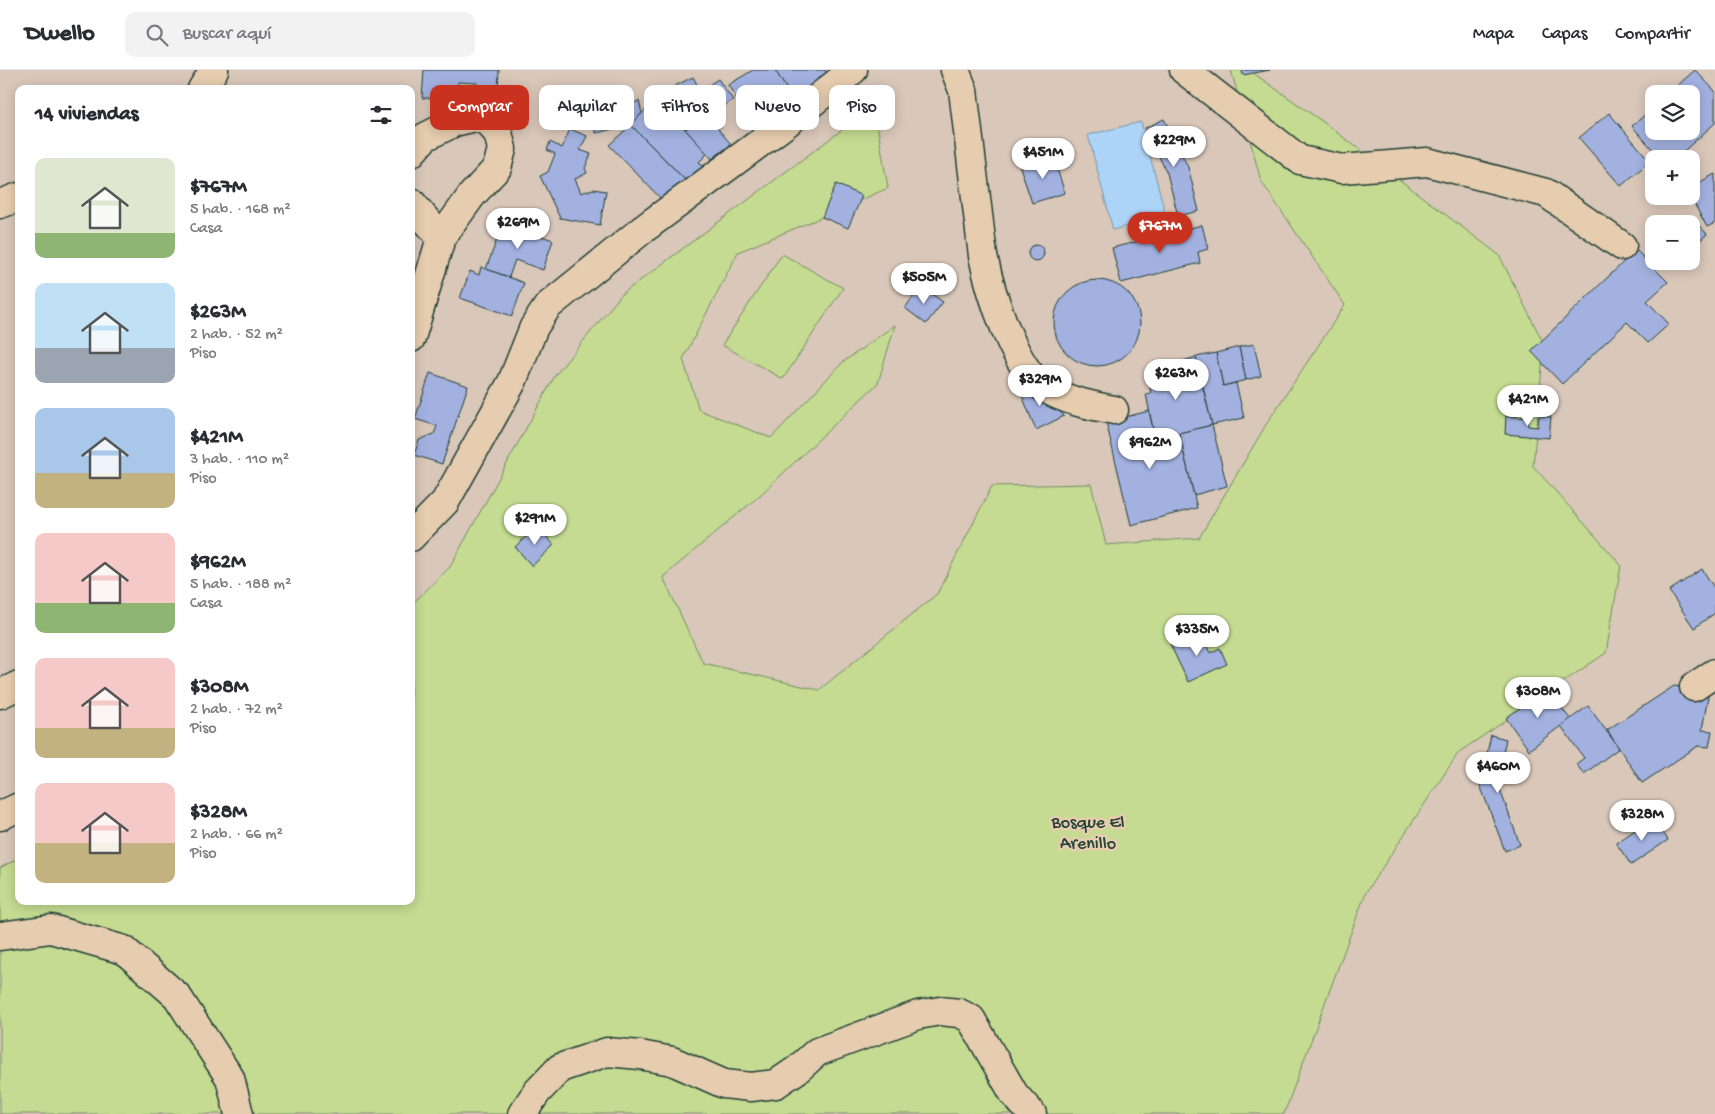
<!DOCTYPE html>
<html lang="es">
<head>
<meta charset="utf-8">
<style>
	:root { --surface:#fff; --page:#f2f2f3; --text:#2b2b33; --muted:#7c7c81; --line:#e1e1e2; --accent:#c8321e }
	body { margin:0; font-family:"Gochi Hand",sans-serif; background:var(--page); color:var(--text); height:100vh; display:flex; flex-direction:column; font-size:19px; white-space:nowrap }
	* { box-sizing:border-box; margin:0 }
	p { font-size:16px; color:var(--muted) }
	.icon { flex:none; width:28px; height:28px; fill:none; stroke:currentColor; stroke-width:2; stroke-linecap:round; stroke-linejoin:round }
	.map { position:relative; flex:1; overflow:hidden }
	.drawer { position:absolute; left:15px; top:15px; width:400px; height:820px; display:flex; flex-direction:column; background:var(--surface); border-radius:10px; box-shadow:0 2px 12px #0003 }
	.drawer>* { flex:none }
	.banner { position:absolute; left:430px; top:15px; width:475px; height:45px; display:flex; gap:10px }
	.fabs { position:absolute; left:1645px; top:15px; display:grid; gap:10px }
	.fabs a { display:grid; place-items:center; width:55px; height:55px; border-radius:10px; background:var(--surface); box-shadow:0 2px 12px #0003; font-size:25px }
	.price { position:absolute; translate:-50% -42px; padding:0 11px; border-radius:18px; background:#fff; color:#222; font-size:16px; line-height:32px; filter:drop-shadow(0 1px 2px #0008) }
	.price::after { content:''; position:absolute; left:50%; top:30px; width:15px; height:11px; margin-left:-8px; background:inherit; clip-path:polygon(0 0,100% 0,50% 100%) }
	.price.selected { background:var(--accent); color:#fff }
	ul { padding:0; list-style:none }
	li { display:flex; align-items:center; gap:15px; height:125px; padding:0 20px }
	li span { display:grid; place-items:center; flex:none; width:140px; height:100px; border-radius:10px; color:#555 }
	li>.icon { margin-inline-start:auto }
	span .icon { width:60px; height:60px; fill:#fffc; stroke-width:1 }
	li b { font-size:21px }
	h2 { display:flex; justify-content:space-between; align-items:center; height:60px; padding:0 20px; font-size:21px }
	.pill { padding:0 18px; border-radius:10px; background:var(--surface); box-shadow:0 2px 12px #0003; font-size:18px; line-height:45px }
	.pill.selected { background:var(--accent); color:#fff }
	header { display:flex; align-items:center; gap:30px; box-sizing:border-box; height:70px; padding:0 25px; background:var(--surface); border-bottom:1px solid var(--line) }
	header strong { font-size:24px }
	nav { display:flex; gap:28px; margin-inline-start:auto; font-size:18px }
	.search { width:350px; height:45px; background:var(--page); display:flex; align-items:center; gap:12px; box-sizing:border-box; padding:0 18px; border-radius:10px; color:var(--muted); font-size:19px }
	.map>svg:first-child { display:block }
	.green { fill:#c4db91; stroke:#728c62 }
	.water { fill:#add3f7; stroke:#7497a9 }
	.building { fill:#a2b1e0; stroke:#1f3d34 }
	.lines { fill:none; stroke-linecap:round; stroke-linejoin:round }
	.minor-casing { stroke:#1f3d34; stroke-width:31 }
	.minor { stroke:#e7cdaf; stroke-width:28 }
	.labels { text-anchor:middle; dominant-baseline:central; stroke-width:5; stroke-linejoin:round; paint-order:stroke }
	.park-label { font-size:18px; fill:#274539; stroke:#e7cdaf }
</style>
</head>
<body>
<header>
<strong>Dwello</strong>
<div class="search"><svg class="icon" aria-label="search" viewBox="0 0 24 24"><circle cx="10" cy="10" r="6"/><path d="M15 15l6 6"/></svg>Buscar aquí</div>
<nav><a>Mapa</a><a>Capas</a><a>Compartir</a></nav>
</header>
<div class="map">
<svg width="1715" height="1044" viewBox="0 0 1715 1044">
	<rect width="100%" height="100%" fill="#d9c7b9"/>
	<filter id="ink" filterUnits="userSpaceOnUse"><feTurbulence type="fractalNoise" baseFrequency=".02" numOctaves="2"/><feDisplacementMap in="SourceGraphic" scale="10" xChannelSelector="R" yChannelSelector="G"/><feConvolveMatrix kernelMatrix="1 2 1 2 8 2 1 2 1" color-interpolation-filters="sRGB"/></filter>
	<g filter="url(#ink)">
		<g class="green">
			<polygon points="1231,0 1249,0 1323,52 1499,185 1544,274 1533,396 1621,495 1606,583 1459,682 1366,822 1284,1044 0,1044 0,798 19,788 19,831 411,831 411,535 450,497 556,304 622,224 874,36 888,118 820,148 738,182 683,289 699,340 771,368 843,292 895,255 878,313 759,426 663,507 703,593 819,620 937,524 992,416 1091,414 1106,475 1199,468 1267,353 1345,235 1261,111"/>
			<polygon points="782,184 843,218 783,309 722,275"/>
		</g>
		<polygon class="water" points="1141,52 1166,146 1113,160 1088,65"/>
		<g class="building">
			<polygon points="424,0 499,0 498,22 476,21 477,13 458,12 457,29 422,28"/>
			<polygon points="753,0 775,0 791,25 750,50 728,15"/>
			<polygon points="775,0 825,0 834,14 797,36"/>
			<polygon points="1242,0 1270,0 1243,5"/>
			<polygon points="1695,0 1715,21 1715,53 1675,89 1661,89 1632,56 1654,37 1654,61 1691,61 1691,24 1668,24"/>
			<polygon points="693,7 713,45 685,59 665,21"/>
			<polygon points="718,9 733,30 720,39 706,17"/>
			<polygon points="626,29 631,55 596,63 590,37"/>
			<polygon points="639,31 642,43 631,55 627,35"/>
			<polygon points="664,37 708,83 699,92 708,100 691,116 631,55 647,38 655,46"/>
			<polygon points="1609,43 1650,91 1621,116 1579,68"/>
			<polygon points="713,45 722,56 718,59 731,74 712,89 685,59"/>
			<polygon points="1164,49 1188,97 1199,141 1178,146 1167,103 1145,58"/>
			<polygon points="631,55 691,116 669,137 609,75"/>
			<polygon points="570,59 587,66 580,80 591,84 585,98 587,103 575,109 581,123 593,119 606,121 600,155 560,148 540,106 548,102 555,84 547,80 550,72 562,78"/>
			<circle cx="1025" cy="78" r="8"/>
			<polygon points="1053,87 1065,123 1032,133 1020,97"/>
			<polygon points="1715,104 1715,153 1707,157 1690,126 1691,126 1691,117"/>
			<polygon points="836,114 862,126 848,158 822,147"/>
			<polygon points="1693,149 1707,164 1691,179 1691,154 1687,154"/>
			<polygon points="503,153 553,170 543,200 515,190 509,207 486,199"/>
			<polygon points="1202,155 1208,179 1198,182 1200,193 1121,213 1112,178"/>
			<circle cx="1036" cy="183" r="8"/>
			<polygon points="1636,180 1668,212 1647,231 1669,254 1648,273 1627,252 1562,314 1531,281"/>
			<polygon points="481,197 524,213 512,246 460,228 470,201 479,205"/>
			<circle cx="1097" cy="253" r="43"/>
			<polygon points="921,216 943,232 926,254 905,238"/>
			<polygon points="1254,274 1261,306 1246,310 1239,277"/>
			<polygon points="1239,277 1246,310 1223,316 1216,283"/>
			<polygon points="1216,283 1223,316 1236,313 1244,348 1212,355 1196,287"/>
			<polygon points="1196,287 1201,310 1188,313 1183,291"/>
			<polygon points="1183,291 1188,313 1201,310 1212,355 1155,369 1146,324 1151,323 1146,299"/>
			<polygon points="430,303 468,316 442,394 414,385 419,370 434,364 437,356 415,349"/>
			<polygon points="1032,313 1064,346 1036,360 1021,323"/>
			<polygon points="1149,341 1155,369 1179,363 1197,438 1131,455 1106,352"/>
			<polygon points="1506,346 1529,348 1528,356 1538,357 1539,346 1551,347 1549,368 1505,364"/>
			<polygon points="1212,355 1227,416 1194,425 1179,363"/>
			<polygon points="537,456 554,475 532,496 515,477"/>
			<polygon points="1702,499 1715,519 1715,543 1694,558 1669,521"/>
			<polygon points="1200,561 1210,583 1220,578 1227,594 1188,612 1170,574"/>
			<polygon points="1674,616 1709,621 1702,660 1712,661 1709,677 1698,676 1642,713 1607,660"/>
			<polygon points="1547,618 1570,649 1529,680 1506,648"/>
			<polygon points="1588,636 1619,678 1584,704 1576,694 1584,688 1561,656"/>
			<polygon points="1491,665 1506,669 1497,711 1520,775 1505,781 1480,715"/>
			<polygon points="1653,748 1668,770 1631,795 1616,773"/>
		</g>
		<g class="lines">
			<g class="minor-casing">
				<g id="minor">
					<path d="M955,0l8,20 20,166c7,34 31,114 62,132 21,13 45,17 69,22"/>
					<polyline points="1184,0 1300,90 1342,99 1427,92 1546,123 1622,176"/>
					<polyline points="202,19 214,0"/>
					<polyline points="411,83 425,67 455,52 476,47 488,52 498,63 502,79 497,98 472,125 441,168 411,268"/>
					<polyline points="411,132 441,168"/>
					<polyline points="0,134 19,127"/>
					<polyline points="411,467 445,432 512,312 534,257 548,236 642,160 784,55 853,0"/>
					<polyline points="1694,617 1715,603"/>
					<polyline points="0,624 19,615"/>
					<polyline points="0,746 19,737"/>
					<polyline points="0,866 51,859 124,880 177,926 230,1008 239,1044"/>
					<polyline points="522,1044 537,1022 560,998 607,982 640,985 672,991 724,1014 751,1017 776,1014 798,999 817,982 918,945 940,941 959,943 971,949 1014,1024 1032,1044"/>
				</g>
			</g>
			<use href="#minor" class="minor"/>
		</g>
	</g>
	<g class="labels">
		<g class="park-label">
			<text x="1088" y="753">Bosque El<tspan x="1088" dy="21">Arenillo</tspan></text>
		</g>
	</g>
</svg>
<div class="fabs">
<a><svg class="icon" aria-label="layers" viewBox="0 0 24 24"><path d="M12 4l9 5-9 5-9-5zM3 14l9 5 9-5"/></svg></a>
<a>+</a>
<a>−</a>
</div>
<b class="price" style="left:1174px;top:98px">$229M</b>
<b class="price" style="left:1043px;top:110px">$451M</b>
<b class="price" style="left:518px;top:180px">$269M</b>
<b class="price selected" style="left:1160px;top:184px">$767M</b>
<b class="price" style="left:924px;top:235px">$505M</b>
<b class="price" style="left:1176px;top:331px">$263M</b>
<b class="price" style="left:1040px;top:337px">$329M</b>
<b class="price" style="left:1528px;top:357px">$421M</b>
<b class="price" style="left:1150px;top:400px">$962M</b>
<b class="price" style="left:535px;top:476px">$291M</b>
<b class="price" style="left:1197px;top:587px">$335M</b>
<b class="price" style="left:1538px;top:649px">$308M</b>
<b class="price" style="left:1498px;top:724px">$460M</b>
<b class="price" style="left:1642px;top:772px">$328M</b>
<div class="banner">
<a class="pill selected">Comprar</a>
<a class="pill">Alquilar</a>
<a class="pill">Filtros</a>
<a class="pill">Nuevo</a>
<a class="pill">Piso</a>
</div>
<section class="drawer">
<h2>14 viviendas<svg class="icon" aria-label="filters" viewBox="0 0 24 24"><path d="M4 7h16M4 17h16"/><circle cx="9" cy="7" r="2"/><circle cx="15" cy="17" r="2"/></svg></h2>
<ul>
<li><span style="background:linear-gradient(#dfe7d0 75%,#8fb573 0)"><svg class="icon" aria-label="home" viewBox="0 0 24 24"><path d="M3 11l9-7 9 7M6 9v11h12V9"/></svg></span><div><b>$767M</b><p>5 hab. · 168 m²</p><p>Casa</p></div></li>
<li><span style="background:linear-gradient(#bfe0f5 65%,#9aa5b1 0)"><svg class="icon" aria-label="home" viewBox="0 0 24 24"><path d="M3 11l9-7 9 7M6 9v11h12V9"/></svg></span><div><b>$263M</b><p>2 hab. · 52 m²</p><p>Piso</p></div></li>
<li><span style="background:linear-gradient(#a9c7e8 65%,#c2b280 0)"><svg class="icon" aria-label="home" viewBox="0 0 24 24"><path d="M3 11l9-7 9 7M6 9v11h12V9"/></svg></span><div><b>$421M</b><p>3 hab. · 110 m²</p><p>Piso</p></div></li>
<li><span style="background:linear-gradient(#f6c9c9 70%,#8fb573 0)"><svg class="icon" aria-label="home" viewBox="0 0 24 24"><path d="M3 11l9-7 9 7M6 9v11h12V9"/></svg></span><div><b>$962M</b><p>5 hab. · 188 m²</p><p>Casa</p></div></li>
<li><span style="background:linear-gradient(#f6c9c9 70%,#c2b280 0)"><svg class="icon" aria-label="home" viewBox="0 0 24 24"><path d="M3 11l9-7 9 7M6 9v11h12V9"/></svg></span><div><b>$308M</b><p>2 hab. · 72 m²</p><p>Piso</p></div></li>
<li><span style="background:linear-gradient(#f6c9c9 60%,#c2b280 0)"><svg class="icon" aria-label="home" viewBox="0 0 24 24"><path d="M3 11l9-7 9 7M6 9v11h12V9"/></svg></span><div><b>$328M</b><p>2 hab. · 66 m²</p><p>Piso</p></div></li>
</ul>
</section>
</div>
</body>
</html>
